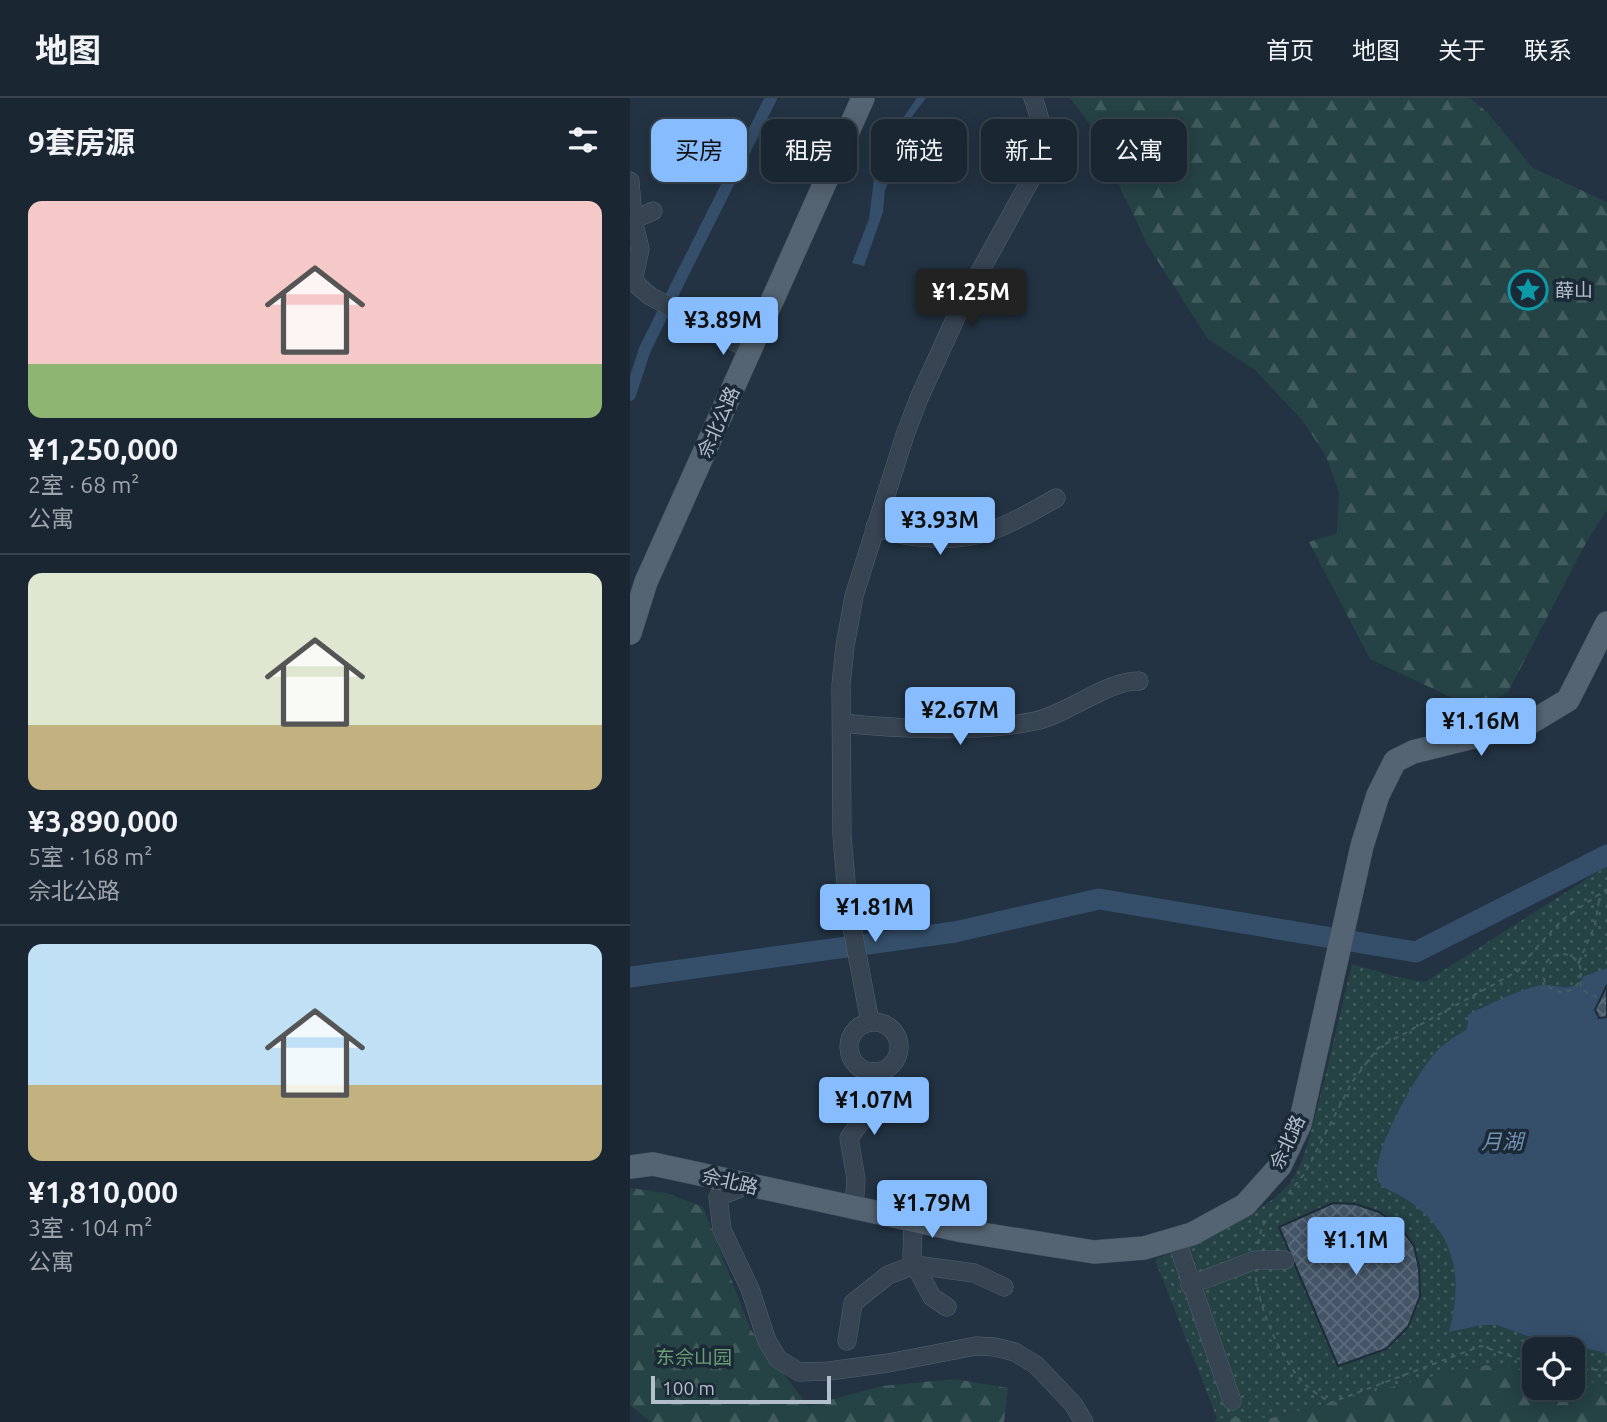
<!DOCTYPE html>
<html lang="zh">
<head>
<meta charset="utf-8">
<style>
	:root { --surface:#1a2632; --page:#232e3a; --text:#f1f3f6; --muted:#9fa5ac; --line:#38434d; --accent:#87bdff }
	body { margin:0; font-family:Ubuntu,"Noto Sans SC",sans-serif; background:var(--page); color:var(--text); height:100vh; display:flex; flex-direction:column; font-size:26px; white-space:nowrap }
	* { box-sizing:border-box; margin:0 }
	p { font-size:23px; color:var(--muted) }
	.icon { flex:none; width:38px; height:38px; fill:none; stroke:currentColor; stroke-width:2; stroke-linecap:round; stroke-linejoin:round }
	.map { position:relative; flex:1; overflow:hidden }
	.panel { display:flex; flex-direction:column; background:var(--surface); width:630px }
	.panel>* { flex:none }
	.hud { position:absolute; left:21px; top:21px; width:665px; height:63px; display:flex; gap:14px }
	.fabs { position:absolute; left:892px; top:1239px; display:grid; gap:14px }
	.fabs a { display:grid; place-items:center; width:63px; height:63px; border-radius:14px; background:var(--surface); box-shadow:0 4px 18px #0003,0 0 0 2px var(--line); font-size:35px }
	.scale { position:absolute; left:21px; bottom:18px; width:180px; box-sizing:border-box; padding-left:7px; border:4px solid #b4bfcc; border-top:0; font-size:19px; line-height:24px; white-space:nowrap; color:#b4bfcc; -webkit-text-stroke:5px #1c2937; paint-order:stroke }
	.price { position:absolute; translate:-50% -60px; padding:0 16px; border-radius:7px; background:var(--accent); color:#111; font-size:23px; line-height:46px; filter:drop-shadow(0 2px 4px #0008) }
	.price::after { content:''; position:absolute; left:50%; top:42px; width:21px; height:16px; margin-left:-10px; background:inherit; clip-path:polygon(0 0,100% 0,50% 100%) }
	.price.selected { background:#222; color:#fff }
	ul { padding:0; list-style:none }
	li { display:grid; align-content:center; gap:14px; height:371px; padding:0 28px }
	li+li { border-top:2px solid var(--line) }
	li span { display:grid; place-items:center; height:217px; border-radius:14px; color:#555 }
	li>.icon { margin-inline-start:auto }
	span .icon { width:126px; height:126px; fill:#fffc; stroke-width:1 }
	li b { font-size:30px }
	h2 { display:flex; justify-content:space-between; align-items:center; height:84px; padding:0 28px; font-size:30px }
	.tag { padding:0 24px; border-radius:14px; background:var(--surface); box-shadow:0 4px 18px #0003,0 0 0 2px var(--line); font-size:24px; line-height:63px }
	.tag.selected { background:var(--accent); color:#111 }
	header { display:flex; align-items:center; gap:42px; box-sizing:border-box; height:98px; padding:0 35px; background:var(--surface); border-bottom:2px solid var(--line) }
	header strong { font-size:33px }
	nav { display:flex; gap:38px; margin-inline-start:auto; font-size:24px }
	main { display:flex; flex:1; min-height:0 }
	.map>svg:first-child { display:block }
	.forest { fill:url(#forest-firs) }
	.park { fill:url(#park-dots) }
	.water { fill:#354f6b }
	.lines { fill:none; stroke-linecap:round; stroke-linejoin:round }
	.canal { stroke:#354f6b; stroke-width:12 }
	.river { stroke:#354f6b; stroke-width:21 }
	.building { fill:url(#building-cross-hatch); stroke:#1e2b39; stroke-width:2 }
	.minor-casing { stroke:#55626f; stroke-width:19 }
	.major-casing { stroke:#44505e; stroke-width:24 }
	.path { stroke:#435f60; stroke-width:2; stroke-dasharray:5 5; stroke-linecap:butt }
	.minor { stroke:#374452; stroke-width:18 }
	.major { stroke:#556472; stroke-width:23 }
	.labels { text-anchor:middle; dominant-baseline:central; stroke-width:7; stroke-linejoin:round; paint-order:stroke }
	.poi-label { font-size:19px; fill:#b4bfcc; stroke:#1c2937; text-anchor:start }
	.street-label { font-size:19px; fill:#b4bfcc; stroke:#1c2937 }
	.park-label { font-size:19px; fill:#69a072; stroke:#1c2937 }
	.water-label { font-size:21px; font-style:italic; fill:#7192b3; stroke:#1c2937 }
</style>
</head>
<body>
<header>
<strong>地图</strong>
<nav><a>首页</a><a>地图</a><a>关于</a><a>联系</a></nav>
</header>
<main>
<section class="panel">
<h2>9套房源<svg class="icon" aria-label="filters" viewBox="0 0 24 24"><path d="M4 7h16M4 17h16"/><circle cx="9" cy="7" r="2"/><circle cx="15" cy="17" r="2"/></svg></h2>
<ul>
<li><span style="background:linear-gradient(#f6c9c9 75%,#8fb573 0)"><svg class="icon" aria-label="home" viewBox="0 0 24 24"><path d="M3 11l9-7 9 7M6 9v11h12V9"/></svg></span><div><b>¥1,250,000</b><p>2室 · 68 m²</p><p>公寓</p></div></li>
<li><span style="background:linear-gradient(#dfe7d0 70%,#c2b280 0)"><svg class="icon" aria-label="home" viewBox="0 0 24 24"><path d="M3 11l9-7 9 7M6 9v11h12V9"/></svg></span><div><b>¥3,890,000</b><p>5室 · 168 m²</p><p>佘北公路</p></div></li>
<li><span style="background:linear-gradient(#bfe0f5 65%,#c2b280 0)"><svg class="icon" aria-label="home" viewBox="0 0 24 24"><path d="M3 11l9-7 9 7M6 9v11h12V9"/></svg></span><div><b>¥1,810,000</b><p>3室 · 104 m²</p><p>公寓</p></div></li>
</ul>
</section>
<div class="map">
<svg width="977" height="1324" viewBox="0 0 977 1324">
	<defs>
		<pattern id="forest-firs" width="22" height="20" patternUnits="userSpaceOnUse" patternTransform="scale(1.75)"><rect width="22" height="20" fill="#254244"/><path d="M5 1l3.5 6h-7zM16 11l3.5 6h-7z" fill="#425c5e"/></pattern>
		<pattern id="park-dots" width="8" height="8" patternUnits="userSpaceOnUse" patternTransform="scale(1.75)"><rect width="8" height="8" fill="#254244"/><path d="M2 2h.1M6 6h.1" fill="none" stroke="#425c5e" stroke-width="1.8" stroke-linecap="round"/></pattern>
		<pattern id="building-cross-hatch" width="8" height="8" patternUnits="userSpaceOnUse" patternTransform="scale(1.75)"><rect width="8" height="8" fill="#445567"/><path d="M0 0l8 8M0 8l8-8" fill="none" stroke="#5d6c7c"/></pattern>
	</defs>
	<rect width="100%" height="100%" fill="#233343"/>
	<g class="forest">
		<polygon points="440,0 840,0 858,15 903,70 977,104 977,412 957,443 878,594 846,611 740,561 679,444 707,435 709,394 695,356 672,322 625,272 578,241 518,148 462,29"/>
		<polygon points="0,1090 37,1095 73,1109 121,1232 178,1308 252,1288 325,1281 378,1290 374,1324 21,1324 0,1307"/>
		<polygon points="856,1267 905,1272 905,1290 943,1290 943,1281 977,1287 977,1324 584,1324 587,1320 640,1320 804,1278"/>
	</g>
	<path class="park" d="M977,768v519l-34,-6v-30h-38v21l-49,-5 -52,11 -164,42h-53l-62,-158c41,-18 104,-42 134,-76 14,-18 19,-43 25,-64 14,-52 25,-104 38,-156l45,13 28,5z"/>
	<g class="water">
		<polygon points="287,0 296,0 271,33 265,52 264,71 255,92 253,114 234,168 222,165 239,121 247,57"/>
		<path d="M977,870v385l-77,-16 -33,-12h-15l-33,7c15,-56 6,-102 -45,-134 -8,-6 -22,-8 -26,-18 -9,-23 41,-112 59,-129 8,-9 20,-15 30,-22l1,-14c14,-8 63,-31 78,-30 16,1 28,8 38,-9z"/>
	</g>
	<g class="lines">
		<polyline class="canal" points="0,297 15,251 141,0"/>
		<polyline class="river" points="0,879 325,834 469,801 786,854 977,757"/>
	</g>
	<g class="building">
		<polygon points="977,887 977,919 969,920 965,912"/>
		<polygon points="703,1105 725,1106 749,1114 770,1129 784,1148 789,1170 790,1198 778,1229 756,1251 708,1268 649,1129"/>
	</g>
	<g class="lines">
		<g class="minor-casing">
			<g id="minor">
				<polyline points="0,83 3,122 10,151 4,179 7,187 20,198 120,252"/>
				<polyline points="0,123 23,113"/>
				<path d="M245,429c33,12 79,16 113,5 23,-8 46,-21 68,-34"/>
				<path d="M212,625c56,6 137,10 193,-2 33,-7 73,-41 104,-40"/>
				<path d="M240,924l-22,-116 -6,-71 -1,-150 4,-39 9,-50 51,-161 14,-37 43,-94 74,-134c10,-25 7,-46 -3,-72"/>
				<circle cx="244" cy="949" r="25"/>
				<polyline points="118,1087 88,1099 92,1132 120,1191 137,1243 148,1261 169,1274 199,1273 258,1265 346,1248 365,1249 385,1254 406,1267 443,1306 454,1324"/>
				<path d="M224,1110l2,-29 -7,-41c19,-29 32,-27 24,-66"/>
				<polyline points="283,1123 282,1159 285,1167 302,1199 317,1209"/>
				<polyline points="546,1141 602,1303"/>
				<polyline points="560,1187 625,1162 655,1162"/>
				<polyline points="217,1243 223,1205 258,1177 285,1167 344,1175 374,1189"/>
			</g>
		</g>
		<g class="major-casing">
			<g id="major">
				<polyline points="0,535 16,484 233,0"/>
				<polyline points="0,1069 23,1066 333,1133 464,1154 514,1150 562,1136 615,1107 650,1068 670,1026 732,748 748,697 765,663 783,654 900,625 938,602 977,525"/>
			</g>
		</g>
		<g class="path">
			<circle cx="932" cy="875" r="19"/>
			<polyline points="949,864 965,827 970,796"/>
			<polyline points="950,884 952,892 971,901"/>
			<polyline points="628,1146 632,1128 675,1075 722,984 748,950 888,873 907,849 933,821 977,791"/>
			<path d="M626,1179c3,32 25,82 47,105 7,8 18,14 27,21l151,-57 35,12 19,4"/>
			<polyline points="943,1271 977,1272"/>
		</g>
		<use href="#minor" class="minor"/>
		<use href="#major" class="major"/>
	</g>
	<defs>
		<g id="sight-ring" transform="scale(2.0125)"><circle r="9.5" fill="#1c2937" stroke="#0f9aa8" stroke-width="1.5"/><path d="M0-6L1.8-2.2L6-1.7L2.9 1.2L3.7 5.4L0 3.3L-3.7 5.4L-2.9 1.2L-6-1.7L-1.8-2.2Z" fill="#0f9aa8"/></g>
	</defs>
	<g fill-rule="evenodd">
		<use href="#sight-ring" x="898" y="192"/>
	</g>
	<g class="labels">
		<g class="poi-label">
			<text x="925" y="192">薛山</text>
		</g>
		<g class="street-label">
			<text transform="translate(88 324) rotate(-66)">佘北公路</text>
			<text transform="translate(657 1044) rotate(-65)">佘北路</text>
			<text transform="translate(100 1083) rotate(13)">佘北路</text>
		</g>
		<g class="park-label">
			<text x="64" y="1259">东佘山园</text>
		</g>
		<g class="water-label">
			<text x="872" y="1043">月湖</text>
		</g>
	</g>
</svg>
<div class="fabs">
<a><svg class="icon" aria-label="locate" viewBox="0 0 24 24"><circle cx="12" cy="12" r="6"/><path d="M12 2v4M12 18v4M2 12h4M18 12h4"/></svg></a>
</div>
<div class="scale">100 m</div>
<b class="price selected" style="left:341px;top:231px">¥1.25M</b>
<b class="price" style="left:93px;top:259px">¥3.89M</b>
<b class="price" style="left:310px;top:459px">¥3.93M</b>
<b class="price" style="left:330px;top:649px">¥2.67M</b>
<b class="price" style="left:851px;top:660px">¥1.16M</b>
<b class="price" style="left:245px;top:846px">¥1.81M</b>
<b class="price" style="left:244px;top:1039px">¥1.07M</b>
<b class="price" style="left:302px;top:1142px">¥1.79M</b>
<b class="price" style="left:726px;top:1179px">¥1.1M</b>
<div class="hud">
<a class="tag selected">买房</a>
<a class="tag">租房</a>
<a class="tag">筛选</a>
<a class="tag">新上</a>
<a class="tag">公寓</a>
</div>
</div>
</main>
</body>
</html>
